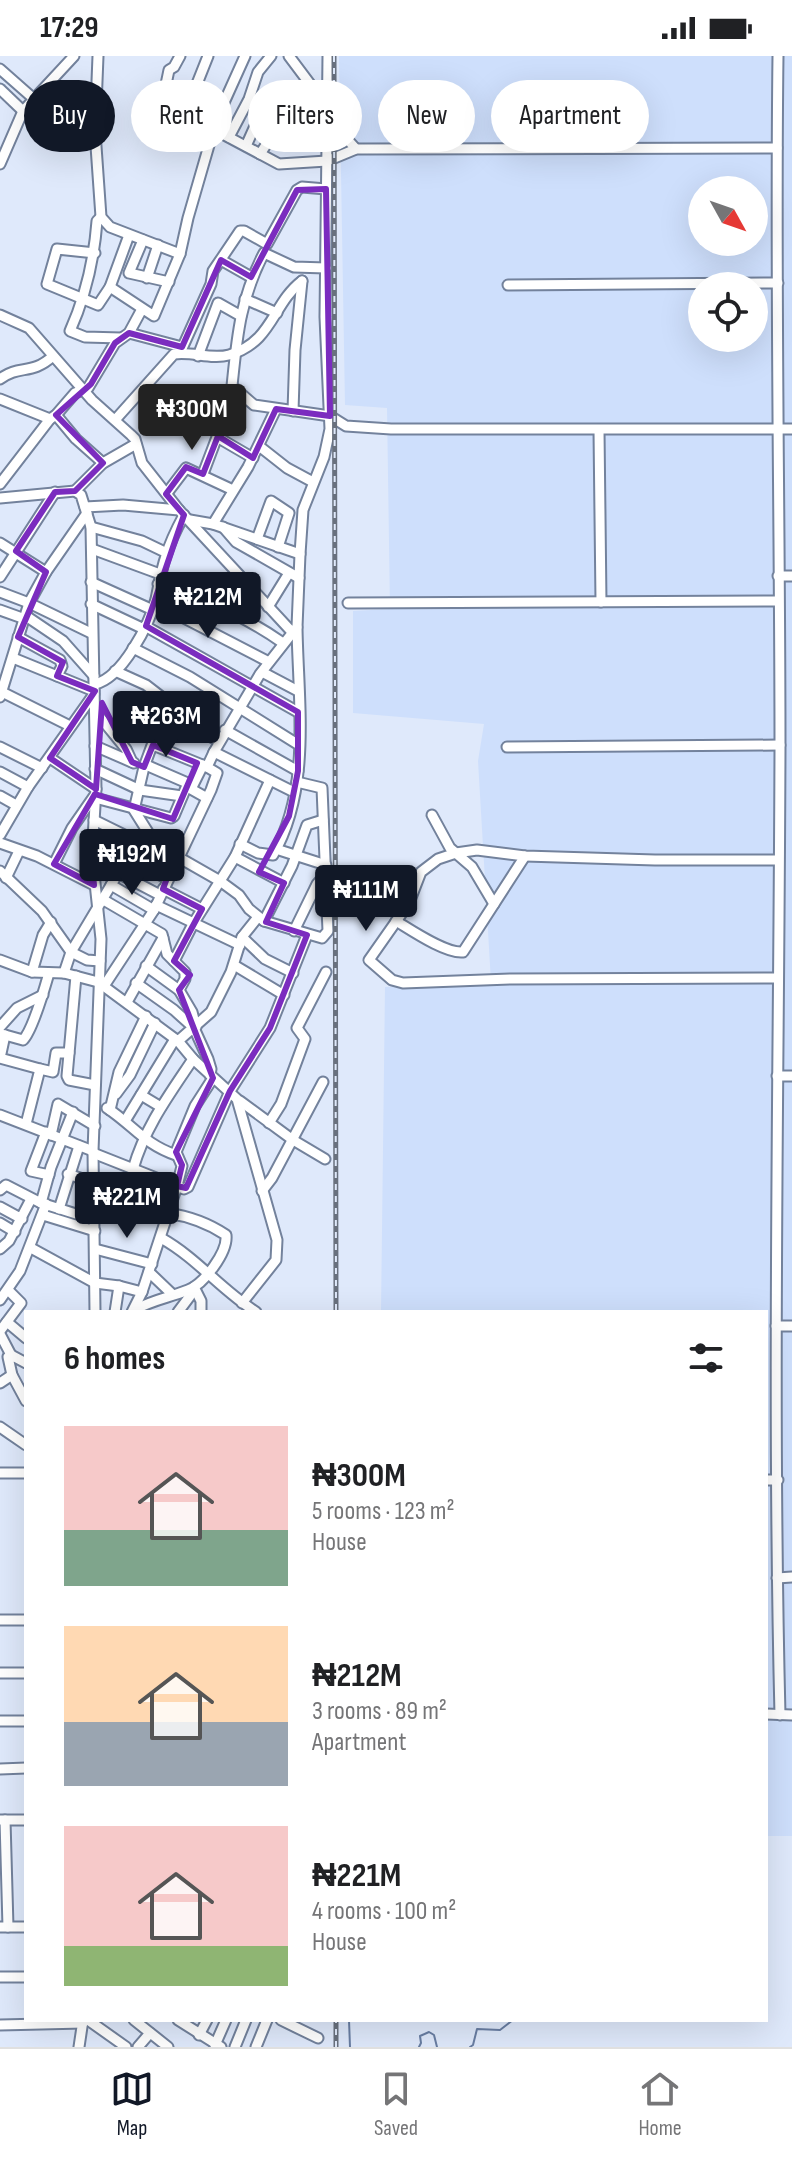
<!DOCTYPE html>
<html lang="en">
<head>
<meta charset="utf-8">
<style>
	:root { --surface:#fff; --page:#f2f2f2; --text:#202124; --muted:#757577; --line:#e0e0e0; --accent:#111827 }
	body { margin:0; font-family:"Sofia Sans Condensed",sans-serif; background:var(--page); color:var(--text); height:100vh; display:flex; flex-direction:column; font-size:30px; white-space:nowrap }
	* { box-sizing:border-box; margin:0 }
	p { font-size:26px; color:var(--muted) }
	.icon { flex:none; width:44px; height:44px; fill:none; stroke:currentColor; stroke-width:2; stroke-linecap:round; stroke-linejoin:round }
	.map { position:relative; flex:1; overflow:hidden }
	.sheet { position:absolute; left:24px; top:1254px; width:744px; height:712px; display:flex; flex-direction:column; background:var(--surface); border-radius:0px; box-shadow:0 8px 32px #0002 }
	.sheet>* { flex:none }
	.hud { position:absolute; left:24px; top:24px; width:744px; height:72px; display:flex; gap:16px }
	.needle { width:52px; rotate:130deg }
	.fabs { position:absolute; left:688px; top:120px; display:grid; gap:16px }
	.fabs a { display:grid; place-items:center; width:80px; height:80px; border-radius:50%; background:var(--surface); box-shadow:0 8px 32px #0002; font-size:40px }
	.price { position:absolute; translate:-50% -68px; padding:0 18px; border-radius:8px; background:var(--accent); color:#fff; font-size:26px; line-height:52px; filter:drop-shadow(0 2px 4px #0008) }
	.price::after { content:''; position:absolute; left:50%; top:48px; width:24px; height:18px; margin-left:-12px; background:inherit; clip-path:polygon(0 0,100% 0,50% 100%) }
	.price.selected { background:#222; color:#fff }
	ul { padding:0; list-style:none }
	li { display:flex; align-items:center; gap:24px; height:200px; padding:0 40px }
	li span { display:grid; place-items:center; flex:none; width:224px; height:160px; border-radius:0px; color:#555 }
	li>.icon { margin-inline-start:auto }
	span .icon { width:96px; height:96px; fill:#fffc; stroke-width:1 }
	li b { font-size:34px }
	h2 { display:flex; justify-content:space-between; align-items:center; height:96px; padding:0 40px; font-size:34px }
	.chip { padding:0 28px; border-radius:36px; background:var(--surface); box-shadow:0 8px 32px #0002; font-size:28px; line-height:72px }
	.chip.selected { background:var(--accent); color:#fff }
	.status { display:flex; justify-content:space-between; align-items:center; height:56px; padding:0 40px; background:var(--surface); direction:ltr }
	.status svg { height:22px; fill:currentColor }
	.dock { display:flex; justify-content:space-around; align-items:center; height:112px; border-top:2px solid var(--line); background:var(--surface); font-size:22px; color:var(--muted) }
	.dock a { display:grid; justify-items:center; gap:4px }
	.dock .selected { color:var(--accent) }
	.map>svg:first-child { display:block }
	.built { fill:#cedffc; fill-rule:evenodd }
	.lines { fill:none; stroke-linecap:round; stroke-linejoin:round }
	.stream { stroke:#697ea3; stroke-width:2 }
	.minor-casing { stroke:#73829c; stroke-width:13 }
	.minor { stroke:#fff; stroke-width:9 }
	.rail-casing { stroke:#69717e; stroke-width:5 }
	.rail { stroke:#dfe9fb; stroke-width:2; stroke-dasharray:6; stroke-linecap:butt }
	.marked { fill:none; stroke:#7b2cbf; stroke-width:6; stroke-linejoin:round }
</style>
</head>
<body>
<div class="status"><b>17:29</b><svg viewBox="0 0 49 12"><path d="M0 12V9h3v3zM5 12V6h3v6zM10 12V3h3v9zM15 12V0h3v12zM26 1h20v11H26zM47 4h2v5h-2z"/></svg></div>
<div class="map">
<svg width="792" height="1991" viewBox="0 0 792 1991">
	<rect width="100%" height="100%" fill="#dfe9fb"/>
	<path class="built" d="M339,0h453v1780h-26v-524h-385l4,-325 106,-5 -13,-221 6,-37 -131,-11v-102l37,-2 -3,-201 -42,-3zM702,134h52v52h-52zM702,230h52v52h-52z"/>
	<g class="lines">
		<g class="stream">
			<polyline points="349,1964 350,1991"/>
			<polyline points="419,1991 421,1987 420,1980 429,1976 434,1979 437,1991"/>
			<polyline points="470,1991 473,1989 477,1973 500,1974 513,1964"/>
		</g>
		<g class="minor-casing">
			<g id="minor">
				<polyline points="98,0 95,76 101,161 110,171 180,198"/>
				<polyline points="180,0 174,11 169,14 164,38 186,51"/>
				<polyline points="208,0 185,58 279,108 327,105 356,93 777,92"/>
				<polyline points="289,0 328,52"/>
				<path d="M778,0c-3,231 2,461 2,692 -1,322 -8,644 0,967"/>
				<polyline points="0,13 34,43"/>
				<polyline points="0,33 23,55"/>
				<polyline points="328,62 356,93"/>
				<polyline points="213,71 245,0"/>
				<polyline points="229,81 249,43 258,16 271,0"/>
				<polyline points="246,90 264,50 268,51 283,63"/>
				<polyline points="260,98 283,63 312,32"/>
				<polyline points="0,108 23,55 74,0"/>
				<path d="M101,161l-4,4c-3,40 -11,74 -27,110l15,6 36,1"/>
				<polyline points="143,184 129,217 169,226"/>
				<polyline points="95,197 57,193 47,228 98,249 110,231 129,179"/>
				<polyline points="221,204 251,221"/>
				<path d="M326,212l-32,-1 -30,-14c-24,46 -27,84 -32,133l22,19 76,11 16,10 45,3h401"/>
				<polyline points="147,222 158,189"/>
				<polyline points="508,229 778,227"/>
				<polyline points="110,231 154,260 180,198 188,162 214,72"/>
				<polyline points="245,243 277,257"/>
				<polyline points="0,259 29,272 92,344 131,379 135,383 142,407 179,454"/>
				<polyline points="129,277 182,291"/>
				<polyline points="180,297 211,228 213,215 240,175 244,175 267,188 297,134 302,131 326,133"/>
				<polyline points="198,300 218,247 241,260"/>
				<path d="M0,323c20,-15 31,-3 53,-23"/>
				<polyline points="0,343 50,363 56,359 75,337 88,332 115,287 129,277 142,253"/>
				<polyline points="293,355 295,294 302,225"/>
				<polyline points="56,359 76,383 103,407"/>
				<path d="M115,364l59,-66c18,-3 37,6 55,1 44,-13 43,-51 73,-74"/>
				<polyline points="599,374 601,546"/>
				<polyline points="259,390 287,412 313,426"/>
				<polyline points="203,418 217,381 253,402"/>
				<polyline points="0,428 50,363"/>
				<polyline points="75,435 103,407 136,388"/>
				<polyline points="167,437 186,412 233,434"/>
				<polyline points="0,442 75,435 81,439 91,471 96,733 92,799 101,883 93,1095 95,1256"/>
				<polyline points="85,451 123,449 179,454 292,576"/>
				<polyline points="190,464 213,468 300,498 303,454 324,401 330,373 325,261 328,0"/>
				<polyline points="213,468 248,411 276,353"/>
				<polyline points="91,471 142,485 167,497"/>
				<polyline points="223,471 236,486 299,522"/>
				<polyline points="257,483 271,445 289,457 278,491"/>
				<polyline points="0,487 46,516"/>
				<polyline points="92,493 160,518"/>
				<polyline points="778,520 792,520"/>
				<polyline points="0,521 55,436"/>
				<polyline points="91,526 153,554"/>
				<path d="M158,528c43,13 88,33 125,59"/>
				<polyline points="0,536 29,547 91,577"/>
				<polyline points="155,547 269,606"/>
				<polyline points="348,547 778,545"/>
				<polyline points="91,548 144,573"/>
				<polyline points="268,551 289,517"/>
				<polyline points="0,554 25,563"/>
				<polyline points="26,560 63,585 94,620"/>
				<polyline points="145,570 298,656"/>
				<polyline points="18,581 60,604 62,610 57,620"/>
				<polyline points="133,592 190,621 299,689"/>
				<polyline points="13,602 94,635"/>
				<polyline points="115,615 146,629 168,646 144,711 134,754 161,797 167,822"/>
				<polyline points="262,616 298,635"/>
				<path d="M95,628c27,-6 54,-59 61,-85 3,-14 5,-29 10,-43 4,-14 11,-28 18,-41"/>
				<polyline points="2,636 70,670"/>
				<polyline points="0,641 29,547 46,516 87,457"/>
				<polyline points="95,655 126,693 132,706"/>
				<polyline points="165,658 219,685"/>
				<polyline points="225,674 298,715"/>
				<polyline points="153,689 207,711"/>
				<polyline points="95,690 134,707"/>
				<polyline points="0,691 42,712"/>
				<polyline points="507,691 780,689"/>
				<polyline points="50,702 96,733"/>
				<polyline points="146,709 192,729"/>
				<polyline points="203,709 191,733 207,742"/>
				<polyline points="95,713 140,734 182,740"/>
				<polyline points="0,716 28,731"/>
				<polyline points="294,736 214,696 260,618 297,571 300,498"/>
				<polyline points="0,740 16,749"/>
				<polyline points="95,742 171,762 174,760 188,727"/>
				<polyline points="432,759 450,792 472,811 494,848"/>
				<polyline points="94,764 161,797"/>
				<polyline points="0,779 28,731 94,638"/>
				<polyline points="154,783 183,792"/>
				<polyline points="0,787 37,800 94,829"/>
				<path d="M240,788l18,9 15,2c39,-67 25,-154 24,-228"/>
				<polyline points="92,790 167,822"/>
				<polyline points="276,793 326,809"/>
				<polyline points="178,801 220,825 239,839 249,853 264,865 322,882 328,875 322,732 297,726"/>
				<polyline points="235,801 284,827"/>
				<polyline points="54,808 72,772 95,739"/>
				<polyline points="0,815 42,855 71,896 87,904 100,905"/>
				<polyline points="118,817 160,839"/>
				<polyline points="6,822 19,795"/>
				<polyline points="111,829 154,854"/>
				<polyline points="163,833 202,853"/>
				<polyline points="102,843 162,878 167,898 185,916 185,923 179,934 192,956 196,971"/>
				<polyline points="156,849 240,889"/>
				<polyline points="264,865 292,810 307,769 323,764"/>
				<path d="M396,865c15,9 50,33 67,31l62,-96"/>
				<polyline points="294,875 317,828 326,818"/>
				<polyline points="242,881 265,903 293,917"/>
				<polyline points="0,904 32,916 64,917 98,926 178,985 193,1003 237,1043 277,1184 276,1204 242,1247"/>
				<polyline points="174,905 193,868 235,801 270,724"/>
				<polyline points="234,909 284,939"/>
				<polyline points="146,910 179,934"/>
				<polyline points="32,916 43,879 51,866"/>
				<polyline points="64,917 71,896 126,804"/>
				<polyline points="76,920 67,1020 69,1024 95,1029"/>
				<polyline points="776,922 510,923 403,927 392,924 369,904 409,847 421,816 438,803 456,797 477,794 525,800 655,804 778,804"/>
				<polyline points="136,927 174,954 194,972 208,1003 211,1013 210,1019"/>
				<polyline points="104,930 154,854 211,734 217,717 207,711 214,696"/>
				<polyline points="127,946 163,882"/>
				<polyline points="0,971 17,952 43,939"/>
				<polyline points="0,978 5,979 0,1002 40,1013"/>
				<path d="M5,979l18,5c9,-9 22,-53 26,-67"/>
				<polyline points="178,985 211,956 231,916 242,881 258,861"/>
				<polyline points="777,1020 792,1020"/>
				<polyline points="116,1038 130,1019 155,967"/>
				<polyline points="141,1039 161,1051"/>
				<polyline points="240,1045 293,1084 325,1103"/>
				<path d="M107,1052c27,18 37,36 69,47"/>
				<polyline points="110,1054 119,1016 146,960"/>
				<polyline points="0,1059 93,1095"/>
				<polyline points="125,1065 175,983"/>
				<polyline points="269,1067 281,1048 305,983 297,972 326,916"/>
				<polyline points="26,1068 40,1013 53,1016 56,997 69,997"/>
				<polyline points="46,1076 31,1115 49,1119"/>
				<polyline points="51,1079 58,1048 95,1070"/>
				<polyline points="93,1097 184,1133 188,1131 230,1035 270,972 307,879"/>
				<path d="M133,1113c12,-42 36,-74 60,-110"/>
				<polyline points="68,1118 94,1127"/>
				<polyline points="0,1134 6,1129 41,1147 95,1164"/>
				<polyline points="262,1135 272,1122 323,1026"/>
				<polyline points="41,1147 51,1111 73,1056"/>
				<polyline points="0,1151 22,1163"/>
				<polyline points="59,1153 79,1090"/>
				<polyline points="43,1159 95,1175"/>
				<polyline points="0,1167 15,1176"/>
				<path d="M161,1182c36,20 60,52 95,74"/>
				<polyline points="31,1192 95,1227 119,1230 142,1236"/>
				<polyline points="0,1193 9,1185 31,1143"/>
				<polyline points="95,1193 152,1208"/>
				<polyline points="149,1216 172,1238"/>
				<polyline points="194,1231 201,1245 201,1256"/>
				<polyline points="0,1244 20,1215 46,1148"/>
				<path d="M134,1254c21,-11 34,-12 54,-20 16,-6 40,-38 38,-55 -18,-12 -38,-19 -59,-22"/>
				<polyline points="115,1256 119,1230"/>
				<polyline points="132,1256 142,1236 177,1130 182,1110 176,1096 195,1050 213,1022"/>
				<polyline points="178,1256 190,1240 190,1234"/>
				<polyline points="7,1266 26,1282"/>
				<polyline points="776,1270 792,1270"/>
				<polyline points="0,1275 21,1247 8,1234"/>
				<polyline points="0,1278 11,1299"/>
				<polyline points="26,1307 11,1299 8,1301 12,1319 26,1345"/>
				<polyline points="0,1327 12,1319"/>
				<polyline points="0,1371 26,1389"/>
				<polyline points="0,1417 26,1417"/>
				<polyline points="766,1424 778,1424"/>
				<polyline points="777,1522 792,1521"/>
				<polyline points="0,1564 26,1564"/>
				<polyline points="0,1617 26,1617"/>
				<polyline points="766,1658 792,1659"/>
				<polyline points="0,1665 26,1665"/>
				<polyline points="0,1713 26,1712"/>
				<polyline points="0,1764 26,1764"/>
				<polyline points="5,1764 8,1871"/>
				<polyline points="0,1871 26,1871"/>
				<polyline points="0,1921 26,1921"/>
				<polyline points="88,1964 126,1991"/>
				<polyline points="134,1964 168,1991"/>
				<polyline points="178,1964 221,1991"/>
				<polyline points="281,1964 318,1982"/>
				<polyline points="0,1969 83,1967"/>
				<polyline points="199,1979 207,1964"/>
				<polyline points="215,1989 226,1964"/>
				<polyline points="79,1991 83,1964"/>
				<polyline points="138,1991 150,1977"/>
				<polyline points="235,1991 246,1964"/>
				<polyline points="256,1991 267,1964"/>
			</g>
		</g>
		<use href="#minor" class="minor"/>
		<g class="rail-casing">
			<g id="rail">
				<polyline points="334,0 336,1256"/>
				<polyline points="336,1991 336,1964"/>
			</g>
		</g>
		<use href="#rail" class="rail"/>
	</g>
	<path class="marked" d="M326,133l4,227 -54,-7 -23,49 -35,-22 -15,38 -17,-7 -20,27 18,21 -38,111 152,86v59l-9,45 -30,56 25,11 -18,39 41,13 -37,93 -40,63 -44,97 -9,-2 5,-21 -6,-13 37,-74 -34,-88 11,-15 -16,-14 28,-52 -39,-20 4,-11 -77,-33 4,40 -40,-21 41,-70 78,25 24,-56 -44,-18 -9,22 -12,-5 -30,-59 -6,86 -46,-31 45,-67 -38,-15 6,-14 -45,-25 28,-65 -30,-21 39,-59 20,-1 28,-28 -47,-48 35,-31 24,-41 14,-10 53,14 39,-87 30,17 46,-87z"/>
</svg>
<div class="fabs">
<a><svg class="needle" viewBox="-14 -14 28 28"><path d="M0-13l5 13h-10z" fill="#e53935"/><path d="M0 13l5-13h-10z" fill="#757577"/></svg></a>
<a><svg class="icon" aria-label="locate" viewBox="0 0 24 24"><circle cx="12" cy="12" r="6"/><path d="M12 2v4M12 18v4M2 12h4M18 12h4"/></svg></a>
</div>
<b class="price selected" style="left:192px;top:396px">₦300M</b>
<b class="price" style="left:208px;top:584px">₦212M</b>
<b class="price" style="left:166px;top:703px">₦263M</b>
<b class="price" style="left:132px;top:841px">₦192M</b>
<b class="price" style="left:366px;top:877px">₦111M</b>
<b class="price" style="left:127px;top:1184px">₦221M</b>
<div class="hud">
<a class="chip selected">Buy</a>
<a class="chip">Rent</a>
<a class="chip">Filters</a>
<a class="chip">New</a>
<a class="chip">Apartment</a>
</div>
<section class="sheet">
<h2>6 homes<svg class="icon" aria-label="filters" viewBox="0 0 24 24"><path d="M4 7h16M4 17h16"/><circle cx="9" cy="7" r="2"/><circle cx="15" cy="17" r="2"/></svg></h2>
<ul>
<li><span style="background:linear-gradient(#f6c9c9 65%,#7fa58c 0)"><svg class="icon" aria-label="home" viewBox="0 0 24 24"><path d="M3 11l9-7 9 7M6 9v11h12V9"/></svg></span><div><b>₦300M</b><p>5 rooms · 123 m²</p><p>House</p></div></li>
<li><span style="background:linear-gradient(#ffd9b3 60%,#9aa5b1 0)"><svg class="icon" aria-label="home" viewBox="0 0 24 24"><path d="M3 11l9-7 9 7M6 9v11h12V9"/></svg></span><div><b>₦212M</b><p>3 rooms · 89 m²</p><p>Apartment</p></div></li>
<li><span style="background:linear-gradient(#f6c9c9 75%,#8fb573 0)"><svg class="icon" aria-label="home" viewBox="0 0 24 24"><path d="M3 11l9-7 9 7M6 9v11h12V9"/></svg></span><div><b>₦221M</b><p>4 rooms · 100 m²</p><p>House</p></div></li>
</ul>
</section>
</div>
<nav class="dock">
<a class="selected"><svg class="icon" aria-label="map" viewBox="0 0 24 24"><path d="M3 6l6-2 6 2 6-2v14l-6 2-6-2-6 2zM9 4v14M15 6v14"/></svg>Map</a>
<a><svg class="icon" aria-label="saved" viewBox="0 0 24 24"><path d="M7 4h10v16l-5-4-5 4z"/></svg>Saved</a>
<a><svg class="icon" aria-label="home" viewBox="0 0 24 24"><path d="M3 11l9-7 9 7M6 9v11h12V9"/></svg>Home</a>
</nav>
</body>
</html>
